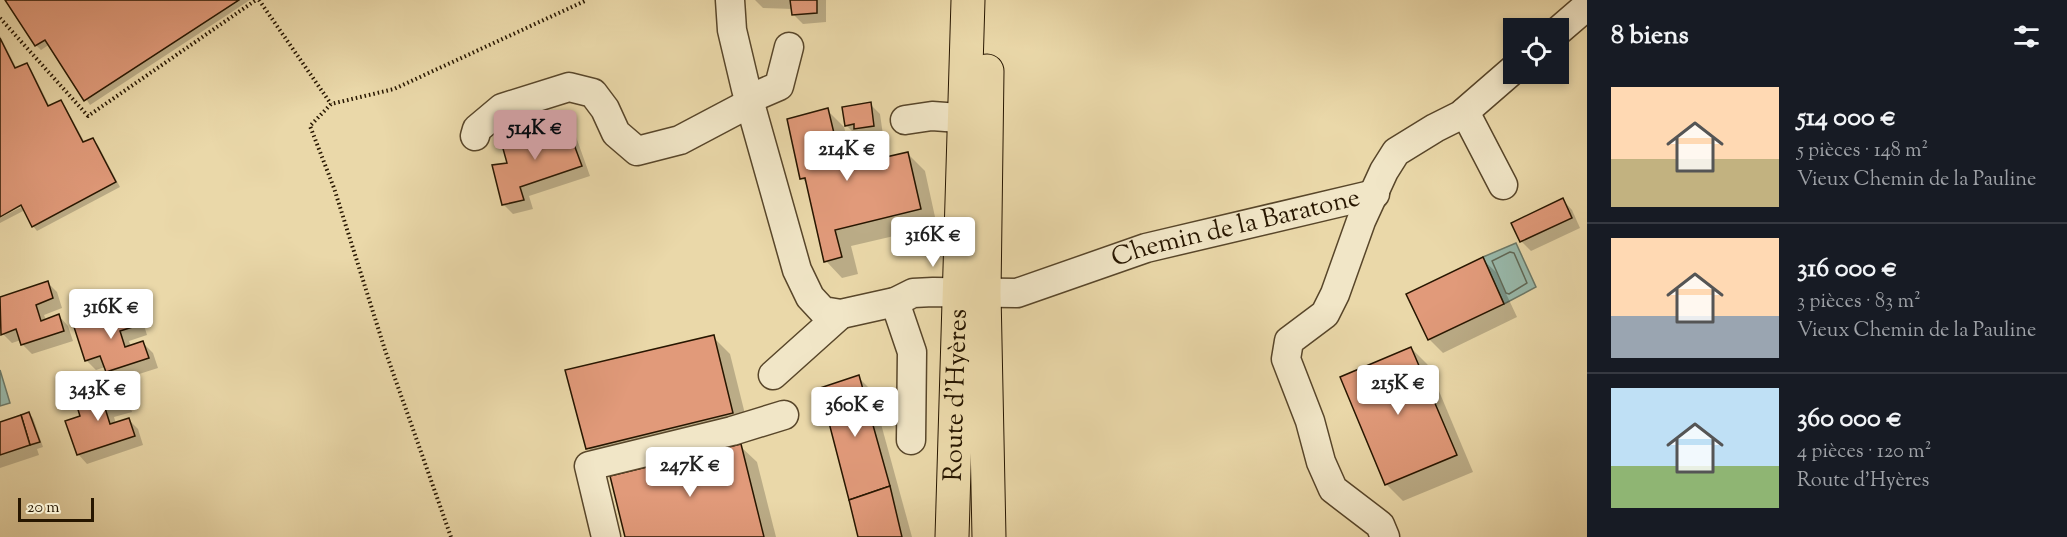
<!DOCTYPE html>
<html lang="fr">
<head>
<meta charset="utf-8">
<style>
	:root { --surface:#171b24; --page:#20242c; --text:#f1f3f6; --muted:#9ea1a6; --line:#363941; --accent:#c59692 }
	body { margin:0; font-family:"Sorts Mill Goudy",serif; background:var(--page); color:var(--text); height:100vh; display:flex; flex-direction:column; font-size:22px; white-space:nowrap }
	* { box-sizing:border-box; margin:0 }
	p { font-size:20px; color:var(--muted) }
	.icon { flex:none; width:33px; height:33px; fill:none; stroke:currentColor; stroke-width:2; stroke-linecap:round; stroke-linejoin:round }
	.map { position:relative; flex:1; overflow:hidden }
	.drawer { display:flex; flex-direction:column; background:var(--surface); width:480px }
	.drawer>* { flex:none }
	.buttons { position:absolute; left:1503px; top:18px; display:grid; gap:12px }
	.buttons a { display:grid; place-items:center; width:66px; height:66px; border-radius:0px; background:var(--surface); box-shadow:0 3px 9px #0003; font-size:30px }
	.scale { position:absolute; left:18px; bottom:15px; width:76px; box-sizing:border-box; padding-left:6px; border:3px solid #271600; border-top:0; font-size:16px; line-height:21px; white-space:nowrap; color:#271600; -webkit-text-stroke:4px #f1e6c7; paint-order:stroke }
	.price { position:absolute; translate:-50% -51px; padding:0 14px; border-radius:6px; background:#fff; color:#222; font-size:20px; line-height:39px; filter:drop-shadow(0 2px 3px #0008) }
	.price::after { content:''; position:absolute; left:50%; top:36px; width:18px; height:14px; margin-left:-9px; background:inherit; clip-path:polygon(0 0,100% 0,50% 100%) }
	.price.on { background:var(--accent); color:#111 }
	ul { padding:0; list-style:none }
	li { display:flex; align-items:center; gap:18px; height:150px; padding:0 24px }
	li+li { border-top:2px solid var(--line) }
	li span { display:grid; place-items:center; flex:none; width:168px; height:120px; border-radius:0px; color:#555 }
	li>.icon { margin-inline-start:auto }
	span .icon { width:72px; height:72px; fill:#fffc; stroke-width:1 }
	li b { font-size:26px }
	h2 { display:flex; justify-content:space-between; align-items:center; height:72px; padding:0 24px; font-size:26px }
	main { display:flex; flex:1; min-height:0 }
	.map>svg:first-child { display:block }
	.water { fill:#98b9ab; stroke:#6b7867; stroke-width:1.5 }
	.shadow { fill:#0003 }
	.lines { fill:none; stroke-linecap:round; stroke-linejoin:round }
	.shore { stroke:#606856; stroke-width:1.5 }
	.building { fill:#e19a7a; stroke:#271600; stroke-width:1.5 }
	.minor-casing { stroke:#58462a; stroke-width:31 }
	.major-casing { stroke:#271600; stroke-width:35 }
	.path { stroke:#271600; stroke-width:4; stroke-dasharray:1.5 3; stroke-linecap:butt }
	.minor { stroke:#f1e6c7; stroke-width:28 }
	.major { stroke:#ead8a9; stroke-width:33 }
	.labels { text-anchor:middle; dominant-baseline:central; stroke-width:4.5; stroke-linejoin:round; paint-order:stroke }
	.street-label { font-size:26px; fill:#271600; stroke:#f1e6c7 }
</style>
</head>
<body>
<main>
<div class="map">
<svg width="1587" height="537" viewBox="0 0 1587 537">
	<rect width="100%" height="100%" fill="#ead8a9"/>
	<filter id="stains"><feTurbulence type="fractalNoise" baseFrequency=".00333" numOctaves="4"/><feColorMatrix values="0 0 0 0 .2 0 0 0 0 .09 0 0 0 0 .02 0 0 0 .5 -.17"/></filter>
	<radialGradient id="worn" r=".72"><stop offset=".6" stop-color="#630" stop-opacity="0"/><stop offset="1" stop-color="#630" stop-opacity=".3"/></radialGradient>
	<g class="water">
		<polygon points="1516,243 1536,287 1504,304 1483,257"/>
		<polygon points="0,370 10,403 0,406"/>
	</g>
	<g class="shadow">
		<polygon points="7,0 250,0 90,105 50,44 41,50 36,45"/>
		<polygon points="755,0 826,0 826,22 803,24 793,14 793,9 763,8"/>
		<polygon points="0,36 17,69 26,65 31,69 50,107 61,102 65,106 85,143 93,140 98,145 120,187 37,231 33,226 25,210 0,223 0,218 29,203 27,200 0,215"/>
		<polygon points="870,104 880,114 883,135 865,138 861,134 856,135 846,125"/>
		<polygon points="827,110 844,127 854,166 908,154 925,171 937,226 851,246 858,274 842,278 826,261 809,186 802,178"/>
		<polygon points="566,124 575,134 590,176 529,196 533,209 513,214 503,204 509,165"/>
		<polygon points="1563,200 1572,210 1580,228 1531,251 1522,242 1513,224"/>
		<polygon points="1482,259 1496,272 1517,317 1443,353 1429,339"/>
		<polygon points="47,282 57,292 62,308 44,315 46,320 59,316 68,326 73,341 32,354 23,345 21,340 12,343 3,334 0,326 0,299"/>
		<polygon points="132,309 142,319 147,335 129,341 131,347 143,343 153,353 158,368 117,381 107,372 105,367 96,370 87,361 76,328"/>
		<polygon points="713,337 730,354 749,430 604,465 588,448"/>
		<polygon points="1411,348 1428,365 1473,472 1403,501 1386,484"/>
		<polygon points="858,377 872,391 912,537 860,537"/>
		<polygon points="117,387 127,396 132,412 114,417 116,424 129,420 138,429 143,445 87,464 78,454 82,417"/>
		<polygon points="29,414 33,418 43,447 37,449 39,455 0,468 0,423"/>
		<polygon points="740,446 757,462 776,537 627,537"/>
	</g>
	<g class="lines">
		<polygon class="shore" points="1510,252 1514,253 1527,283 1509,294 1506,293 1492,261"/>
	</g>
	<g class="building">
		<polygon points="5,0 239,0 84,101 45,40 35,46"/>
		<polygon points="790,0 817,0 817,13 792,15"/>
		<polygon points="0,38 15,68 27,63 48,106 61,100 83,142 93,138 116,182 32,227 21,205 0,217"/>
		<polygon points="871,102 874,126 854,129 854,124 845,126 842,107"/>
		<polygon points="828,108 842,167 908,152 921,209 835,230 842,257 824,262 805,178 800,179 787,119"/>
		<polygon points="566,123 582,166 520,187 524,200 502,205 492,165 507,163 502,145"/>
		<polygon points="1563,198 1572,218 1520,242 1511,223"/>
		<polygon points="1483,257 1504,304 1428,340 1406,294"/>
		<polygon points="48,281 53,298 36,305 41,321 59,314 64,331 21,345 16,329 1,335 0,297"/>
		<polygon points="133,307 139,325 120,331 125,347 143,341 149,358 106,372 100,356 85,361 74,327"/>
		<polygon points="714,335 733,413 586,449 565,370"/>
		<polygon points="1411,347 1457,455 1385,485 1340,377"/>
		<polygon points="859,375 890,486 849,500 820,388"/>
		<polygon points="118,385 123,402 105,408 110,424 129,418 135,436 77,455 65,421 80,416 75,400"/>
		<polygon points="29,412 40,442 30,445 21,415"/>
		<polygon points="21,415 30,445 0,455 0,422"/>
		<polygon points="741,444 764,537 625,537 610,476"/>
		<polygon points="890,486 902,537 858,537 849,500"/>
	</g>
	<g class="lines">
		<g class="minor-casing">
			<g id="minor">
				<path id="s1" d="M730,0l2,30 14,59 51,181 13,27 13,14 18,3 54,-12 18,-9 20,-1 84,1 129,-45 229,-54"/>
				<polyline points="1558,31 1587,6"/>
				<polyline points="749,99 779,86 789,47"/>
				<polyline points="1465,112 1503,185"/>
				<polyline points="905,120 932,116 987,120"/>
				<polyline points="475,136 477,129 502,108 569,87 593,93 605,109 616,133 637,151 680,140 750,103"/>
				<polyline points="895,302 912,352 911,440"/>
				<polyline points="773,375 841,314"/>
				<polyline points="606,537 589,466 732,431 784,415"/>
				<polyline points="1385,537 1380,525 1333,489 1321,462 1310,421 1286,359 1289,341 1325,314 1335,294 1361,221 1384,171 1396,152 1435,128 1461,115 1514,69"/>
			</g>
		</g>
		<g class="major-casing">
			<g id="major">
				<polyline points="987,71 984,293 989,537"/>
				<path id="s2" d="M952,537l16,-537"/>
			</g>
		</g>
		<g class="path">
			<polyline points="259,0 331,104"/>
			<polyline points="0,18 88,116 256,0"/>
			<polyline points="451,537 385,350 334,188 310,126 331,104 394,89 587,0"/>
		</g>
		<use href="#minor" class="minor"/>
		<use href="#major" class="major"/>
	</g>
	<g class="labels">
		<g class="street-label">
			<text stroke="none"><textPath href="#s1" startOffset="754">Chemin de la Baratone</textPath></text>
			<text stroke="none"><textPath href="#s2" startOffset="142">Route d'Hyères</textPath></text>
		</g>
	</g>
	<rect width="100%" height="100%" filter="url(#stains)"/>
	<rect width="100%" height="100%" fill="url(#worn)"/>
</svg>
<div class="buttons">
<a><svg class="icon" aria-label="locate" viewBox="0 0 24 24"><circle cx="12" cy="12" r="6"/><path d="M12 2v4M12 18v4M2 12h4M18 12h4"/></svg></a>
</div>
<div class="scale">20 m</div>
<b class="price on" style="left:535px;top:161px">514K €</b>
<b class="price" style="left:847px;top:182px">214K €</b>
<b class="price" style="left:933px;top:268px">316K €</b>
<b class="price" style="left:111px;top:340px">316K €</b>
<b class="price" style="left:1398px;top:416px">215K €</b>
<b class="price" style="left:98px;top:422px">343K €</b>
<b class="price" style="left:855px;top:438px">360K €</b>
<b class="price" style="left:690px;top:498px">247K €</b>
</div>
<section class="drawer">
<h2>8 biens<svg class="icon" aria-label="filters" viewBox="0 0 24 24"><path d="M4 7h16M4 17h16"/><circle cx="9" cy="7" r="2"/><circle cx="15" cy="17" r="2"/></svg></h2>
<ul>
<li><span style="background:linear-gradient(#ffd9b3 60%,#c2b280 0)"><svg class="icon" aria-label="home" viewBox="0 0 24 24"><path d="M3 11l9-7 9 7M6 9v11h12V9"/></svg></span><div><b>514 000 €</b><p>5 pièces · 148 m²</p><p>Vieux Chemin de la Pauline</p></div></li>
<li><span style="background:linear-gradient(#ffd9b3 65%,#9aa5b1 0)"><svg class="icon" aria-label="home" viewBox="0 0 24 24"><path d="M3 11l9-7 9 7M6 9v11h12V9"/></svg></span><div><b>316 000 €</b><p>3 pièces · 83 m²</p><p>Vieux Chemin de la Pauline</p></div></li>
<li><span style="background:linear-gradient(#bfe0f5 65%,#8fb573 0)"><svg class="icon" aria-label="home" viewBox="0 0 24 24"><path d="M3 11l9-7 9 7M6 9v11h12V9"/></svg></span><div><b>360 000 €</b><p>4 pièces · 120 m²</p><p>Route d'Hyères</p></div></li>
</ul>
</section>
</main>
</body>
</html>
